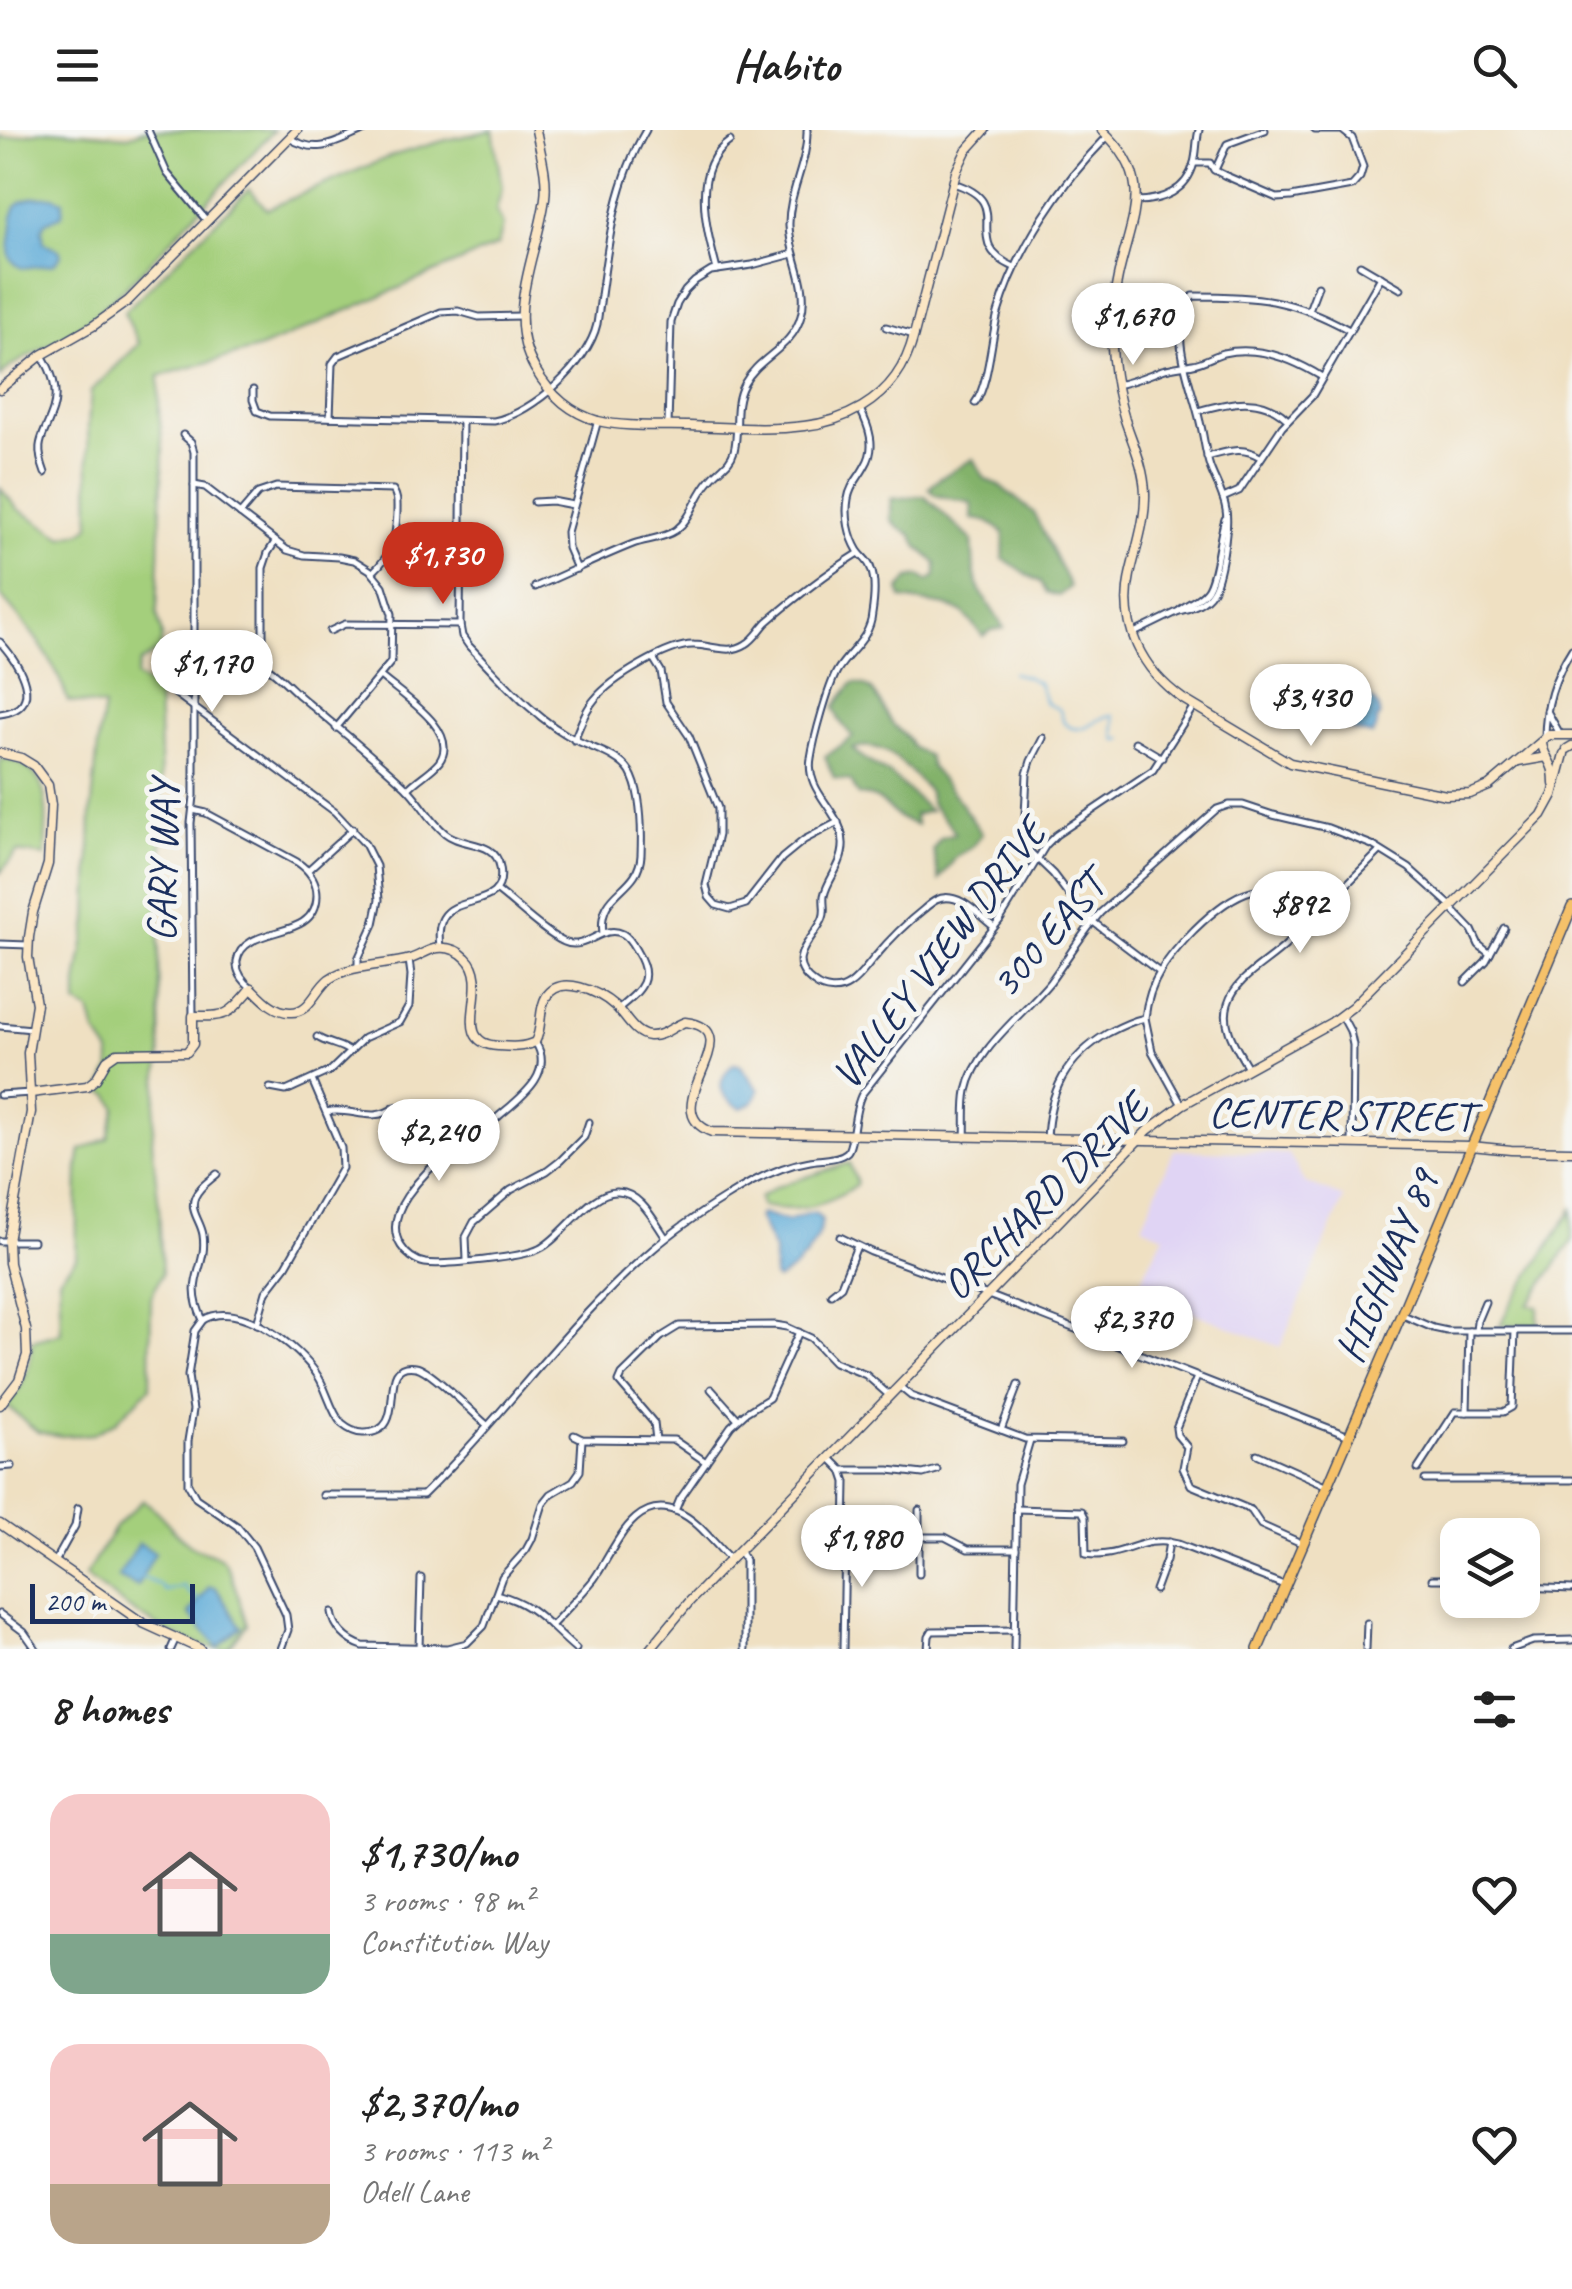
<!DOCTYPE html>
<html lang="en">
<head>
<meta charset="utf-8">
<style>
	:root { --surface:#fff; --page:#f2f2f2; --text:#222; --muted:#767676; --accent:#c8321e }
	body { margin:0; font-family:Caveat,sans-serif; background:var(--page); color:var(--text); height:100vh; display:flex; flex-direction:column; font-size:38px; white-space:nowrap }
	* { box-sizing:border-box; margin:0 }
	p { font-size:32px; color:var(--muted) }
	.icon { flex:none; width:55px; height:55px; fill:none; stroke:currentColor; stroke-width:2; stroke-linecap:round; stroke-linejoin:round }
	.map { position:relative; height:1519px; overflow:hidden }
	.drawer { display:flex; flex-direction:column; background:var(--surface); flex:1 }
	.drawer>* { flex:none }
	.buttons { position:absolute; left:1440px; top:1388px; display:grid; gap:20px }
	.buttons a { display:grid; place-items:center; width:100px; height:100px; border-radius:20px; background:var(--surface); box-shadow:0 5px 15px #0003; font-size:50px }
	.scale { position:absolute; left:30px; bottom:25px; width:165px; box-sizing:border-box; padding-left:10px; border:5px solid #1b2f5e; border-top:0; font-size:28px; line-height:35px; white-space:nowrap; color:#1b2f5e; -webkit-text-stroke:8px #f6f6f2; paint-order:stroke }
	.price { position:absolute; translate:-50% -85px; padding:0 22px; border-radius:35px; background:#fff; color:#222; font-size:32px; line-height:65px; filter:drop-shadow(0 2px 5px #0008) }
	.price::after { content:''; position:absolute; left:50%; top:60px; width:30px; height:22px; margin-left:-15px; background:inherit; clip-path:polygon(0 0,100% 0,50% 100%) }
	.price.selected { background:var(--accent); color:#fff }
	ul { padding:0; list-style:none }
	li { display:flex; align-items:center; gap:30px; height:250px; padding:0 50px }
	li span { display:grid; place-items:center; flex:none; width:280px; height:200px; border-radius:30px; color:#555 }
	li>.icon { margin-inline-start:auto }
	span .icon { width:120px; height:120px; fill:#fffc; stroke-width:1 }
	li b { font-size:42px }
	h2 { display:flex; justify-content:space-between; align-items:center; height:120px; padding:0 50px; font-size:42px }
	header { display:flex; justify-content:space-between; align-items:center; height:130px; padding:0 50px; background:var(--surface); font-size:45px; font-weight:700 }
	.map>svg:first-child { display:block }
	.built { fill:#e0d4f4 }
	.green { fill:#a4cf7b; stroke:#607f6c; stroke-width:2.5 }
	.forest { fill:#83b26b; stroke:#4f7064; stroke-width:2.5 }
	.water { fill:#5facd8; stroke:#3d6e9b; stroke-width:2.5 }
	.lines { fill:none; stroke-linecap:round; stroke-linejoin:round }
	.stream { stroke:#5facd8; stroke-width:2.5 }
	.street-casing { stroke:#3b4a6d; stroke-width:9 }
	.secondary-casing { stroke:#3b4a6d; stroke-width:11 }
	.primary-casing { stroke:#3b4a6d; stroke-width:12 }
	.street { stroke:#fff; stroke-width:5 }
	.secondary { stroke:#fbe6c4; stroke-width:8 }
	.primary { stroke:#f5c16b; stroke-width:9 }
	.labels { text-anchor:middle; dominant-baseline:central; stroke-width:10; stroke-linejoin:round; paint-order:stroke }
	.street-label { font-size:42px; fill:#1b2f5e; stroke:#f6f6f2 }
</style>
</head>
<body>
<header><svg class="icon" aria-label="menu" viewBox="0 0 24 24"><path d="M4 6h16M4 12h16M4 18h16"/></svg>Habito<svg class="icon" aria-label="search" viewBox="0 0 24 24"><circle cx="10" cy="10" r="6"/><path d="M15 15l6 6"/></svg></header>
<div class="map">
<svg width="1572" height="1519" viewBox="0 0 1572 1519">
	<rect width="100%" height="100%" fill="#f6f6f2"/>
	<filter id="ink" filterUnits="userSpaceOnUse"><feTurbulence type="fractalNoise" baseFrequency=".01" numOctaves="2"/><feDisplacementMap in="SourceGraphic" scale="20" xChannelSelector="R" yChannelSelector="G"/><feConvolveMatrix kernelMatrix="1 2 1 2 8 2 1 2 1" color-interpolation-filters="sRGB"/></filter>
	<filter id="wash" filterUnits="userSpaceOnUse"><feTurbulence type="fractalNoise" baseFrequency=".0048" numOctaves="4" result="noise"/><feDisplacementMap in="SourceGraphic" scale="40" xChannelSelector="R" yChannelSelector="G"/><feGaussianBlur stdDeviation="2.25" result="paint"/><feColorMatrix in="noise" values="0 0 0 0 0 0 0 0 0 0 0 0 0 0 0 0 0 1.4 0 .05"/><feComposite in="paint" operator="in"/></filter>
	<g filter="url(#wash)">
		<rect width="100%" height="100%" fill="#efe0c2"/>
		<polygon class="built" points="1174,1020 1289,1024 1304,1052 1344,1068 1280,1217 1136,1160 1164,1105 1142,1096"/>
		<g class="green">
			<polygon points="48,0 128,6 145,0 274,0 136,147 95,185 60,209 11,236 0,247 0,6 6,8"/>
			<path d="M493,0l9,58 -6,23 7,14 -5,20 -237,103 -102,28v37l4,39 -6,161 5,23 -2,14 -20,13 -4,14 22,14 3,93 1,64 -4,64 3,137 -9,92 7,67 3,66 -11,23 -1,91 -35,34 -22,12 -31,2 -24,-4 -31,-26c17,-20 24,-39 25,-65l29,-8 -2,-55 17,-20 2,-91 3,-17 27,-12 8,-31 -6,-11 -9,-5 9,-24v-14l-14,-20 -6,-22 -13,-7v-21l11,-63 3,-106 8,-79 5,-28 -36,-6c-14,-44 -38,-72 -68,-106v-107l18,21 45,28 19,-5 8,-6 -2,-100 3,-35 48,-47 -15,-32 125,-123 18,20 124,-53 55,-16z"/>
			<path d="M0,629c56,5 46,56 45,97l-28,-4 -17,21z"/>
			<path d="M849,1033l8,20 -2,4c-37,19 -51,27 -94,19l-2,-8 17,-11z"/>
			<polygon points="1572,1080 1572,1111 1528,1175 1538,1176 1538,1195 1500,1195 1510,1175"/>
			<path d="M143,1370c20,13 32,37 54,49 9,4 22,5 28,14 9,13 16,46 22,61l-19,25c-47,0 -107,-45 -143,-73l30,-49z"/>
		</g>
		<g class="forest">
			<path d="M973,329l12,20 15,7 33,26 37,75 -11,9 -12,-3 -6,-11c-14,-6 -24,-16 -38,-23l1,-26 -16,-12 -16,-2v-16l-37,-8 -6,-7 11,-10z"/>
			<polygon points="924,366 972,410 974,441 979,459 1004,498 992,500 983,506 962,482 946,476 902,469 899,460 909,448 920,446 928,451 936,446 936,433 918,417 912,405 898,397 891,389 891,369"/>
			<path d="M853,553c26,2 25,21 38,39 8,10 17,13 21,25l16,9 3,11 26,31 25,36 -11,14 -14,8 -18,24 -6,-31 8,-11 14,-4c-6,-17 -26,-21 -26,-42 -19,-21 -44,-55 -76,-43 3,5 31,23 37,25l40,37 -16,4 3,10c-1,0 -15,-6 -16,-6 -17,-12 -18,-23 -43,-24l-7,-14 -17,-3 -9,-21 28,-20 -14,-17 -5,-13z"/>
		</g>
		<g class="water">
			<path d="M34,67h19l10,4 -1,14 -16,7 -4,7 2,14 15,7 2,5 -7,9 -32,4c-17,-9 -13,-18 -11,-35 3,-20 -2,-30 23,-36z"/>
			<path d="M1354,560c12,8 27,9 25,27l-3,2 1,7 -5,9 -25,-6 -18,-22 -2,5 -5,1 -9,-4 5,-4 -4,-3c6,-6 11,-5 18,-2l12,-8z"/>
			<path d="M733,934l7,1 19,25c-3,10 -8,15 -18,18 -23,-12 -26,-25 -8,-44z"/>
			<path d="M809,1083h6l7,7c-3,25 -24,48 -45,60l-3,-3v-26l-16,-34 2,-3 28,7z"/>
			<polygon points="139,1413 155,1423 137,1456 118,1447"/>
			<polygon points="209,1457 216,1458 241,1497 218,1517 189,1484"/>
		</g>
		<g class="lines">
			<g class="stream">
				<path d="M1012,543l13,3 14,7 7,20c17,10 11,-1 18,20 18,16 29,-6 49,-8 4,8 -1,17 4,25l6,-1"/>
				<polyline points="141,1447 160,1455 165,1461 184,1456 187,1461 200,1471"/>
			</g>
		</g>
	</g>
	<g filter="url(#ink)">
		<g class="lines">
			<g class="street-casing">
				<g id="street">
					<polyline points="148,0 167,43 207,91"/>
					<path d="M289,8c30,18 47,4 76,-8"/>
					<polyline points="1194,33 1210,33 1214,40 1224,45 1277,68 1291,67 1352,56 1360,47 1363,37 1352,8 1342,0 1315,0"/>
					<polyline points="1215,40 1227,14 1265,0"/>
					<path d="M953,53c67,21 3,58 61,84"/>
					<path d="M1136,71c26,0 51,-10 58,-38 3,-11 2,-22 5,-33"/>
					<polyline points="1360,135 1401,159"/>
					<path d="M717,140c-10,-39 -28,-101 13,-129"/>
					<polyline points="1309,180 1318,156"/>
					<polyline points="886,197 914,205"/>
					<path d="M42,225c10,17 17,35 11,55 -9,28 -20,31 -8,63"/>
					<path d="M1116,255c17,-3 30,-9 46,-15 10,-3 21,-4 31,-6 11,-2 20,-8 30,-11 35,-8 70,6 99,24"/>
					<path d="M253,260v10l4,11 13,5 224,5c39,-8 94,-57 103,-97 10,-67 14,-134 49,-194"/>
					<path d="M975,273c14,-19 16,-65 23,-90 19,-64 63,-130 110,-177"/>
					<path d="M860,279c9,18 17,38 5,57 -6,12 -15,19 -17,33 -3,17 1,37 10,52 4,6 11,10 13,18 5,12 3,32 1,45 -2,25 -23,37 -35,57 -9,16 -23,67 -26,87 -7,39 40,56 31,96 -3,15 -15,27 -18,42 -1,8 2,15 -1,22 -7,20 -42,41 -9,65 10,8 25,9 35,2 11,-7 18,-19 26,-28 15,-18 30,-33 49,-48 8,-7 15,-13 27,-11 15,2 31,20 43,29"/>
					<path d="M1198,281c32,-9 64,-17 90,9"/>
					<polyline points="330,287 332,234 338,226 441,182 458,181 479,187 521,186"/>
					<path d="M462,291l-2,204 2,11 7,10c33,34 66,74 109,95 16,8 42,15 52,31 12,21 12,59 11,83 -2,37 -44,35 -38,78"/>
					<polyline points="668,296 671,192 677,174 685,161 695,151 711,141 752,135 793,124"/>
					<polyline points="183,305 191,312 194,322 194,666 191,693 193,886"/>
					<path d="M1207,327c19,-5 35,-12 53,0"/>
					<polyline points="194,355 205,357 287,420 304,425 339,427 354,430 370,440 383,456 392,484 391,532 336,598"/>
					<polyline points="1223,368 1239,361 1282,297 1312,266 1381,147"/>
					<polyline points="534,372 552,371 573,375"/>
					<path d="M240,384l18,-21 18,-6 117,3c5,8 4,13 4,23 -1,26 -5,41 -24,59"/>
					<polyline points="577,439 568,418 567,402 598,290"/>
					<path d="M535,457c33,-14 65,-30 98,-43 14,-5 30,-5 43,-14 17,-13 20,-35 34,-50 8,-11 20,-15 24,-29 6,-22 -2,-45 10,-67 15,-28 48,-35 57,-68 9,-31 -11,-59 -12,-90 -1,-34 19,-62 18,-96"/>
					<path d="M1179,481c11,-2 27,-9 33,-19 9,-13 17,-66 14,-82 -2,-15 -11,-29 -16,-43 -5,-15 -6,-30 -10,-45 -8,-38 -35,-90 -7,-126 64,0 98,2 156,34"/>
					<polyline points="330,501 345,494 460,495"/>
					<path d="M1132,504l47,-23c8,-8 20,-11 27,-20 10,-11 13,-55 19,-72"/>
					<path d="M0,512c18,20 48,66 0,72"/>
					<polyline points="653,528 661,541 666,572 689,606 718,678 718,705 706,755 709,767 716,775 730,779 746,774 782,728 804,710 838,692"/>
					<path d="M195,536c15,0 57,-4 69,0 10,4 27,22 36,30 35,30 72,59 105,90 15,14 24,34 40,47 18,15 50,6 55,34 8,43 -44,27 -57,51 -5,9 -4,20 -3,30"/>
					<polyline points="263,536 263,438 268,423 275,412"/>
					<path d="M380,546c20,18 82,55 59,86 -8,10 -22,17 -31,27"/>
					<polyline points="153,547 335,682 365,714 376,736 379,770 374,794 358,829 358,838"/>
					<polyline points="1547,581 1560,604"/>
					<polyline points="1043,608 1031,631 1027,644 1024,706 1026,718 1053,744 1084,785 1158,841"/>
					<path d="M1545,608c0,-33 9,-61 27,-89"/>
					<path d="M574,610c6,-14 11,-30 21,-41 16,-20 74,-55 99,-54 18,0 35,10 52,-1 9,-5 14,-15 21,-22 29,-25 60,-49 92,-69"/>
					<polyline points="1135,612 1162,628"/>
					<path d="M193,680l13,3 91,49c12,8 20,18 20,33 0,11 -5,21 -14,27 -19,13 -62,11 -66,39 -1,12 6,20 15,27"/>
					<polyline points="308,740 353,699"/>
					<path d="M496,760c18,13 48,43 68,52 22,10 38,-19 59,-8 7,4 10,11 14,18 18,29 2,39 -19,57"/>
					<polyline points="1451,778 1472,800 1479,815 1490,824"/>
					<polyline points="0,814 28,815"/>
					<polyline points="1465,852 1486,831 1504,798"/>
					<polyline points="1342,886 1350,901 1353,915 1352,1014"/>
					<polyline points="1145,888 1152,921 1182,975"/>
					<polyline points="0,896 32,899"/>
					<path d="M317,907c10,7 23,7 33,15"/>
					<path d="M535,912c21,31 -15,56 -36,74 -9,8 -19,18 -29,25 -7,4 -14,6 -20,11 -17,12 -31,27 -43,44 -10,15 -17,33 -6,50 5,8 14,15 24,17 18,3 99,-6 114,-14 25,-12 51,-59 79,-57 23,1 36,29 48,46"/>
					<path d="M1248,938c-11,-20 -27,-40 -20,-64 8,-27 40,-41 59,-60 31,-31 62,-62 93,-93"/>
					<polyline points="270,958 286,961 330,941 364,908 400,892 409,876 411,845 409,830"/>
					<polyline points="0,965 31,963"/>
					<path d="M326,982c24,-6 47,13 69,-5"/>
					<path d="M965,1008c1,-15 -1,-32 2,-47 9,-43 56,-76 83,-109 17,-23 31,-47 50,-69l117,-104 12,-4h14l30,10 55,13 44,17 37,23 43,39"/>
					<path d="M1047,1009c2,-48 19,-81 61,-106 13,-7 23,-12 37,-15 4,-38 23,-61 49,-88 39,-38 76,-62 122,-15"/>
					<polyline points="840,1107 871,1122 996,1168 1349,1306"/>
					<polyline points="0,1111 33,1111"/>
					<polyline points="467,1130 466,1107 474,1092 511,1060 547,1041 560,1031 584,1007 589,992"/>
					<polyline points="831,1164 841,1156 857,1116"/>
					<polyline points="1403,1185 1433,1198 1447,1201 1572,1201"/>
					<path d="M203,1190c35,-22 97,27 115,56 9,14 13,36 24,48 6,5 13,9 21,9 51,1 9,-74 53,-66 14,2 58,47 71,58"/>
					<polyline points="203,1190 195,1201 188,1246 193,1280 188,1311 188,1354 196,1368 237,1396 254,1417 286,1485 288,1500 281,1519"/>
					<path d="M203,1190c-20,-41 5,-51 0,-85 -2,-14 -14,-24 -8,-38 4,-10 14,-16 22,-23"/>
					<polyline points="257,1194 266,1162 286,1136 342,1038 341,1018 312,950"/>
					<polyline points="1476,1201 1477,1191 1485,1172"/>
					<polyline points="1197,1247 1176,1298 1177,1305 1187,1317 1183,1338 1191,1355 1251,1380 1261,1395 1301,1413"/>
					<polyline points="900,1257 911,1266 1025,1309 1123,1311"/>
					<polyline points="711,1259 738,1289"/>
					<polyline points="1467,1282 1469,1201"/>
					<polyline points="1001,1300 1018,1255"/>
					<polyline points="574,1305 582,1309 674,1310 706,1332"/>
					<polyline points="656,1310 654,1293 619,1252 622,1245 661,1207 679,1196 775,1195 787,1197 811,1208 834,1232 866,1245 890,1266"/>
					<polyline points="1257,1324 1326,1355"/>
					<polyline points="830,1328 842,1340 846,1352 843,1519"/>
					<polyline points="0,1337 12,1336"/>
					<polyline points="1418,1339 1455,1282 1503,1282 1512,1277 1515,1201"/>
					<polyline points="842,1340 889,1340 923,1344 937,1340"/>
					<polyline points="1425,1350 1572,1350"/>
					<path d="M323,1365h100c80,-78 144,-172 229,-245 23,-20 48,-37 74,-53 25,-16 54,-31 84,-36 10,-2 28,-1 37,-9 7,-7 6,-43 15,-58l138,-174 46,-75 10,-10 97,-65 41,-64"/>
					<path d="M1016,1379l66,2 3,6 1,37c37,6 53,-20 92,-10l106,41"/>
					<polyline points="919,1380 919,1444"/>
					<polyline points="675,1381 680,1369 731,1296 745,1283 769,1268 799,1202"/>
					<polyline points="919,1407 945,1407 968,1419 1016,1419"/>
					<polyline points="739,1421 745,1430 745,1519"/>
					<polyline points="55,1432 75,1396 78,1378"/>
					<polyline points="1432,1449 1458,1449"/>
					<polyline points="1522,1457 1572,1459"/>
					<polyline points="1155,1460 1166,1430 1169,1412"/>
					<path d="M496,1464c40,10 50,30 80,55"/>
					<path d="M332,1482c2,16 15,29 31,34l84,2 20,-5 17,-17 18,-49 24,-27 6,-11 11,-35 8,-10 22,-13 7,-10 2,-32"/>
					<polyline points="0,1484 24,1502 36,1519"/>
					<path d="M551,1496c14,-15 31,-32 43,-47 20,-27 39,-87 84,-67 20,8 37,33 53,48"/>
					<polyline points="419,1517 421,1448"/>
					<polyline points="171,1519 176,1508"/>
					<polyline points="928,1519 929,1506 932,1501 1015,1500"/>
					<polyline points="1014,1519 1017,1354 1030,1310"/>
					<polyline points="1366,1519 1367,1493"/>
					<polyline points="1511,1519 1533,1511 1572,1510"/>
				</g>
			</g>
			<g class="secondary-casing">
				<g id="secondary">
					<path d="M536,0c4,21 12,46 9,68 -7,56 -42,116 -10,171 14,24 35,44 63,52 29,7 62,4 92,5 37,1 77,5 114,0 19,-2 41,-9 58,-19 28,-17 44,-40 52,-72l42,-163 10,-21 19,-21"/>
					<path d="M1102,0c55,51 29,87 16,147 -6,27 -8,55 -5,83 2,20 6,40 12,60 8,24 19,46 20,73 1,27 -9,55 -15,82 -11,51 12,95 53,124l107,64 156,32 24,-1 19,-8 60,-51h23"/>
					<polyline points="0,259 42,225 93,196 128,171 297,0"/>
					<path d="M1542,612c0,12 9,18 11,29 1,5 1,9 1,13"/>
					<polyline points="1567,619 1572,616"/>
					<polyline points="0,623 21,628 34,636 48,655 51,675 48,734 33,782 29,807 28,827 36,874 28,923 31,982 8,1111 9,1133 26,1199 27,1225 19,1250 0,1275"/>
					<polyline points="1518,632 1547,627"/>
					<path d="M31,963l56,-7 9,-7 11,-19 10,-7 70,-1 6,-8v-28c36,1 35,-1 59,-28 10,10 22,24 38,24 20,1 25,-22 39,-33 22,-15 56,-13 81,-20 10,-3 18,-10 28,-11 11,-1 21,3 28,10 28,26 -19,85 32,88 13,1 25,2 37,-4 8,-14 3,-32 11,-45 15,-24 53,-5 69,9 11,10 18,28 34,30 14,1 24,-10 36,-14 71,8 -35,88 27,110l759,14 40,4 61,1"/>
					<polyline points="0,1394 143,1493 200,1519"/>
					<polyline points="650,1519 690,1471 1148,1000 1182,975 1332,892 1352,877 1542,685 1553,665 1564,624"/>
				</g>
			</g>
			<g class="primary-casing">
				<polyline id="primary" points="1258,1519 1404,1178 1572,777"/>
			</g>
			<use href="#street" class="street"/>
			<use href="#secondary" class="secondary"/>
			<use href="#primary" class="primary"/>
		</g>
	</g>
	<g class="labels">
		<g class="street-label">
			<text transform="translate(163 731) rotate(-89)">GARY WAY</text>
			<text transform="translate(1048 805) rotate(-49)">300 EAST</text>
			<text transform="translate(939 824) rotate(-53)">VALLEY VIEW DRIVE</text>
			<text transform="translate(1341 985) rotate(1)">CENTER STREET</text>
			<text transform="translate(1045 1067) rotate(-45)">ORCHARD DRIVE</text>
			<text transform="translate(1387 1136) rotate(-67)">HIGHWAY 89</text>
		</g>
	</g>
</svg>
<div class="buttons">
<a><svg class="icon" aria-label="layers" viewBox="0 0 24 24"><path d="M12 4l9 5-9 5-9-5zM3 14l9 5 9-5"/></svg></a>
</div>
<div class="scale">200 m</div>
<b class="price" style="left:1133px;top:238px">$1,670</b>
<b class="price selected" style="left:443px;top:477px">$1,730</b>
<b class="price" style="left:212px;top:585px">$1,170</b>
<b class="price" style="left:1311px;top:619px">$3,430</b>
<b class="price" style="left:1300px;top:826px">$892</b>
<b class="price" style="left:439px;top:1054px">$2,240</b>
<b class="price" style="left:1132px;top:1241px">$2,370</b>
<b class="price" style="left:862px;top:1460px">$1,980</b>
</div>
<section class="drawer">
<h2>8 homes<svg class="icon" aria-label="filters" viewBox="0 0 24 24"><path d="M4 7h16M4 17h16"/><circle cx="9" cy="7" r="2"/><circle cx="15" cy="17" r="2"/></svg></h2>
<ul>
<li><span style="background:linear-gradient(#f6c9c9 70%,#7fa58c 0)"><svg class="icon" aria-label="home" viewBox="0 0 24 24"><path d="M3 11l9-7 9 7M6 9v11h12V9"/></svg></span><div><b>$1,730/mo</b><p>3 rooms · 98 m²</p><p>Constitution Way</p></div><svg class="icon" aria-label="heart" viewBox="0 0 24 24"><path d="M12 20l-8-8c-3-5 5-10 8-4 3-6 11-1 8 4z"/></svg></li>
<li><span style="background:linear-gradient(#f6c9c9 70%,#b9a48a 0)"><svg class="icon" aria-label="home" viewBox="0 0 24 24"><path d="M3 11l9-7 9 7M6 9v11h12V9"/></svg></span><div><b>$2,370/mo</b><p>3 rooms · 113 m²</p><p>Odell Lane</p></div><svg class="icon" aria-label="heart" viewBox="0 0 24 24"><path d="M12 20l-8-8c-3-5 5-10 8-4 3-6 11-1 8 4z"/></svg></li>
</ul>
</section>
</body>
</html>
